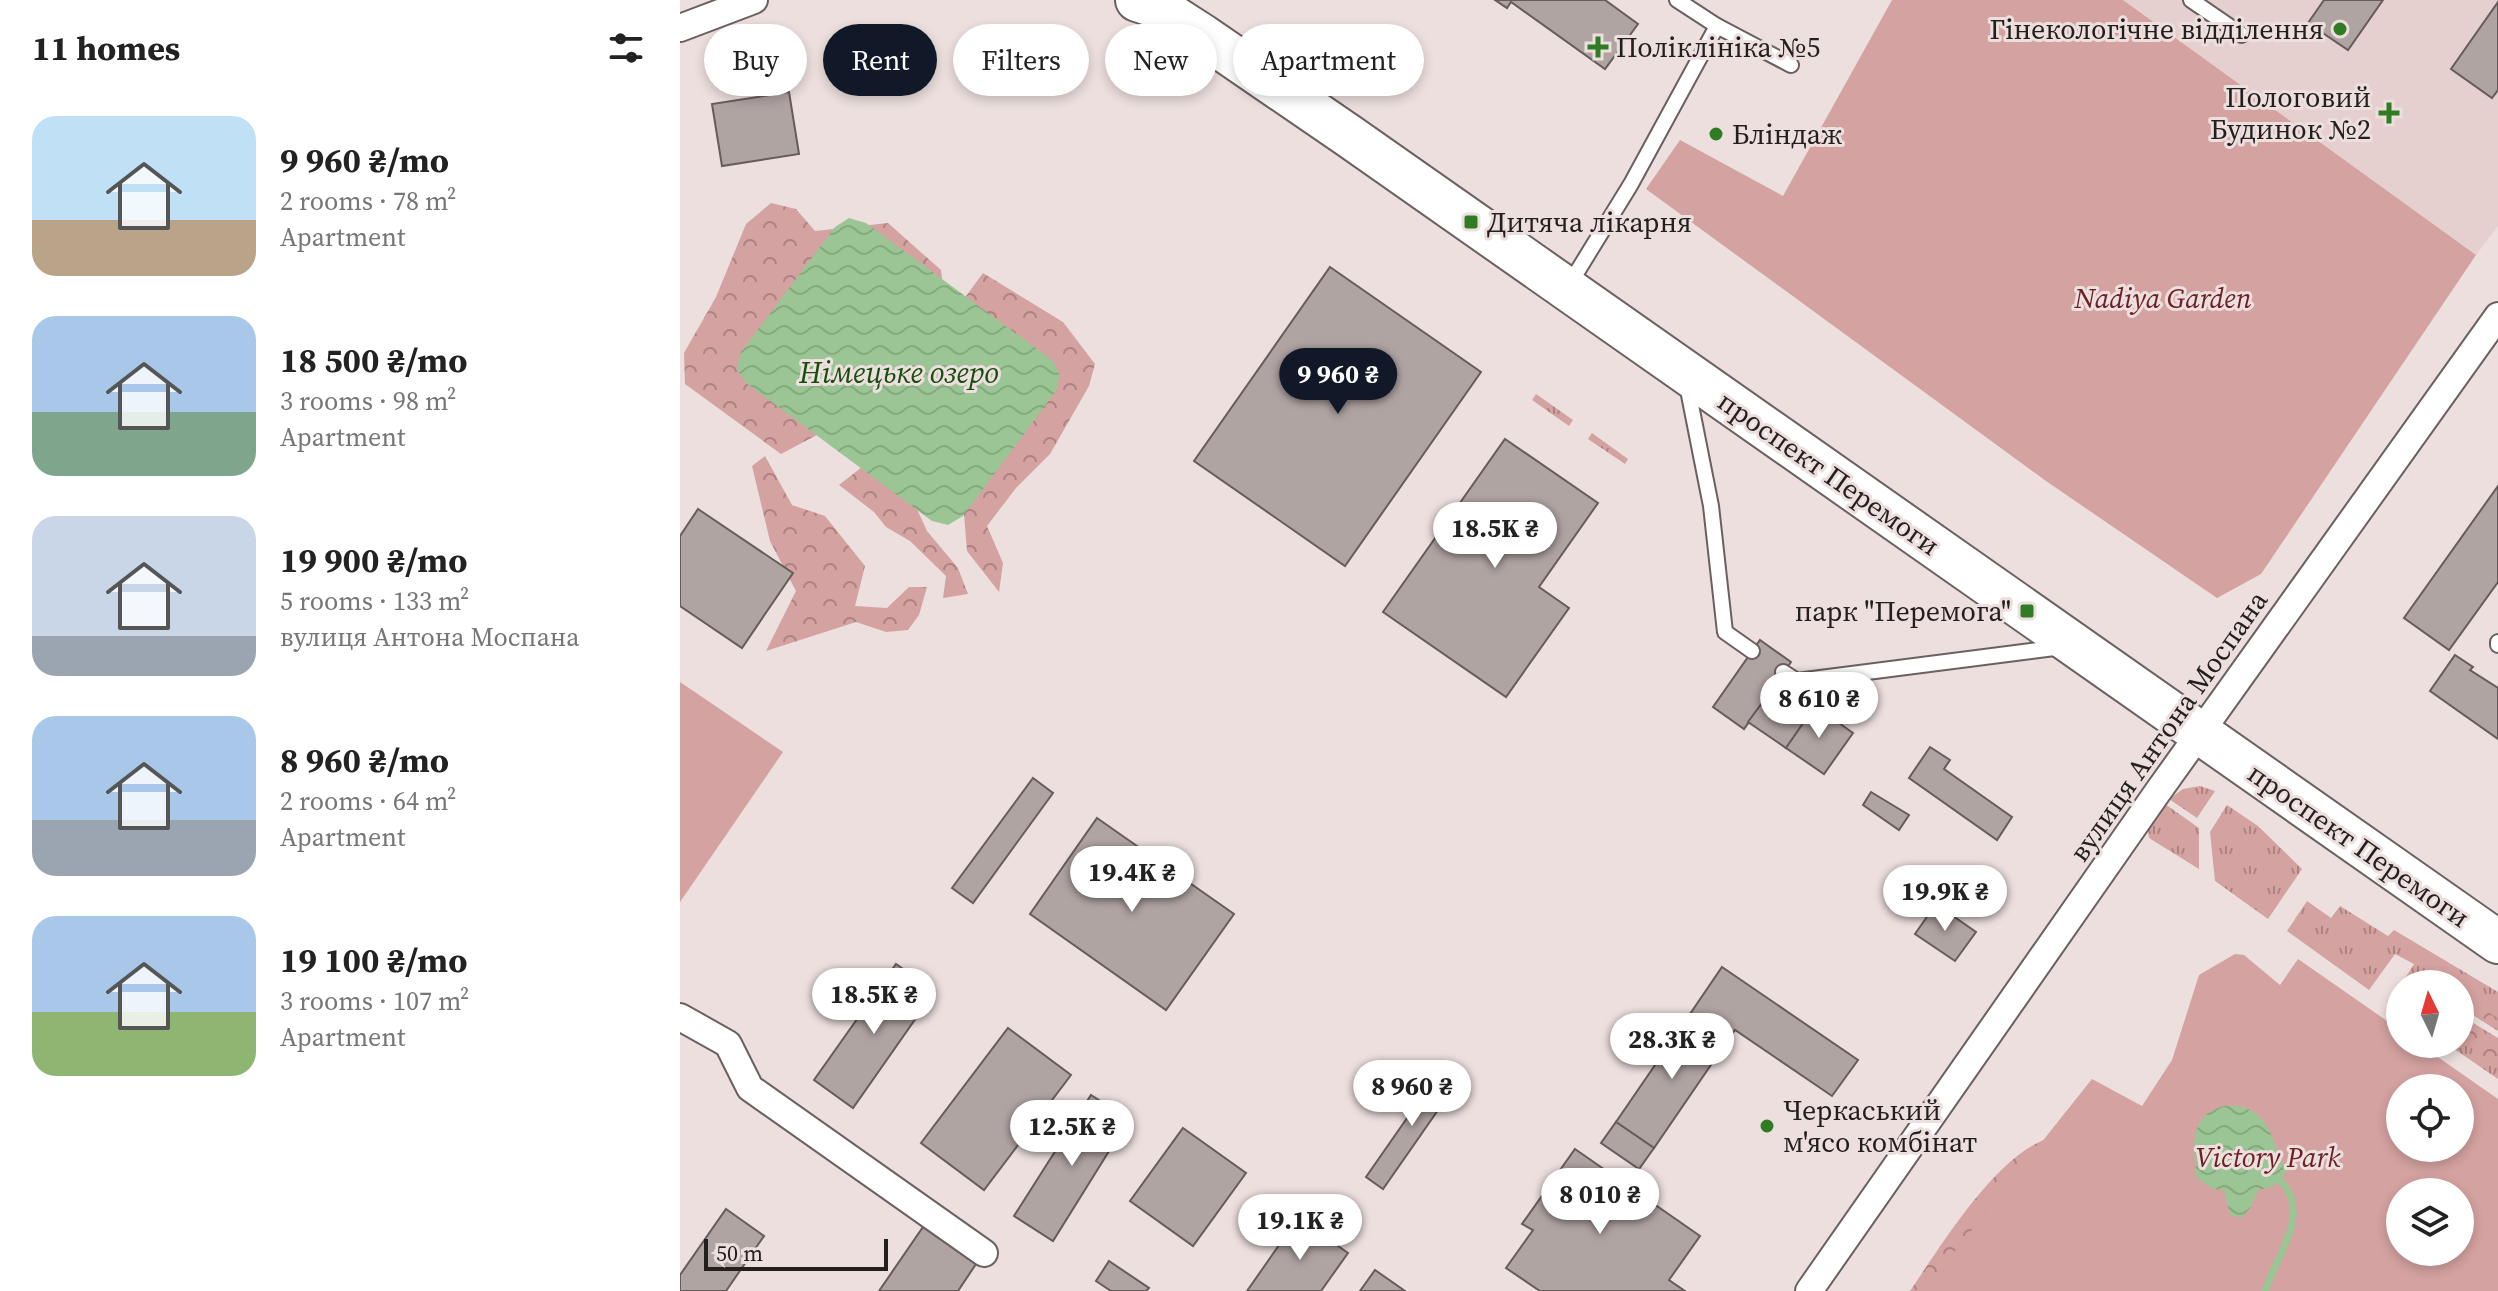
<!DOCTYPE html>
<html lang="en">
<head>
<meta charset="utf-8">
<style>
	:root { --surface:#fff; --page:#f6f6f6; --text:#222; --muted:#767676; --accent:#111827 }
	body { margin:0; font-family:"Source Serif 4",serif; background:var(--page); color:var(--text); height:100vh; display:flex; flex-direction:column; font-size:30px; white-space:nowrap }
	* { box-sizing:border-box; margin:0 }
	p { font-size:26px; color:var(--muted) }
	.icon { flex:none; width:44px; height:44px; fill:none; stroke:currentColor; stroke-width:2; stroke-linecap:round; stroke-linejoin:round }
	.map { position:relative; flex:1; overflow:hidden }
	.drawer { display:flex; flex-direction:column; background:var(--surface); width:680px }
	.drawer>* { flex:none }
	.top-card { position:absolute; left:24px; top:24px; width:760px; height:72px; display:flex; gap:16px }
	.needle { width:52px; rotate:355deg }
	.fabs { position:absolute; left:1706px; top:970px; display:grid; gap:16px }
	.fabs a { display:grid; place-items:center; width:88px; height:88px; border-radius:50%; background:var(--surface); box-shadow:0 4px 12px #0003; font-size:40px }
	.scale { position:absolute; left:24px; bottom:20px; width:184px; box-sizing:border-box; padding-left:8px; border:4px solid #241f1f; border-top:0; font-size:22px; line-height:28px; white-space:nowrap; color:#241f1f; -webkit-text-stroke:6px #ecdfde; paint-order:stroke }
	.price { position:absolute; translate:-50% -68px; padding:0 18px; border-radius:28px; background:#fff; color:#222; font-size:26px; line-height:52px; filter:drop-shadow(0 2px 4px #0008) }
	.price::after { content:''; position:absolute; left:50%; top:48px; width:24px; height:18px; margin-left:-12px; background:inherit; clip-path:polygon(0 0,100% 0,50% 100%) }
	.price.active { background:var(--accent); color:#fff }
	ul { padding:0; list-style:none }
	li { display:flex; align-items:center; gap:24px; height:200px; padding:0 32px }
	li span { display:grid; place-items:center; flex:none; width:224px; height:160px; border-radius:24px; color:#555 }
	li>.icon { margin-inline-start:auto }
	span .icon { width:96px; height:96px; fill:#fffc; stroke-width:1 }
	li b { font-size:34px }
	h2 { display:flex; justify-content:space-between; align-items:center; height:96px; padding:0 32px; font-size:34px }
	.tag { padding:0 28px; border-radius:36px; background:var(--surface); box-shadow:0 4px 12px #0003; font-size:28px; line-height:72px }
	.tag.active { background:var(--accent); color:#fff }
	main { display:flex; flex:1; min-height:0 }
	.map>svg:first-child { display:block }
	.built { fill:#e6d0cf }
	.grass { fill:url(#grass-tufts) }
	.forest { fill:url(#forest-crowns) }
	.park { fill:#d4a2a0; fill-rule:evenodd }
	.water { fill:url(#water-waves) }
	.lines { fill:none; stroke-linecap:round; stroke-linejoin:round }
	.stream { stroke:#9cc595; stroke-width:7 }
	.building { fill:#b0a4a3; stroke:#675c5c; stroke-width:2 }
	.lane-casing { stroke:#6b6060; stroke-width:18 }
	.street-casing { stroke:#6b6060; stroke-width:30 }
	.primary-casing { stroke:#6b6060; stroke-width:46 }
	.lane { stroke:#fff; stroke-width:14 }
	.street { stroke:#fff; stroke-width:26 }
	.primary { stroke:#fff; stroke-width:42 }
	.poi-dot { fill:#307c24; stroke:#ecdfde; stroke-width:3 }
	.labels { text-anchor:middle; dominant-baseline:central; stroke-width:6; stroke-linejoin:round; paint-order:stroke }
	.poi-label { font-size:28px; fill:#241f1f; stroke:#ecdfde; text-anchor:start }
	.park-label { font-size:28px; font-style:italic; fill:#6d1f24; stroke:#ecdfde }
	.street-label { font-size:28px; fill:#241f1f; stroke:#ecdfde }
	.water-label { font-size:30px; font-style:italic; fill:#164e0d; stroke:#ecdfde }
</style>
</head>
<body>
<main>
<section class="drawer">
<h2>11 homes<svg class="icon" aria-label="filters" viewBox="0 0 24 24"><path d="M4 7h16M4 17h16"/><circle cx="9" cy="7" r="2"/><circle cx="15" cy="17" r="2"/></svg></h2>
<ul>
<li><span style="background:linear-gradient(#bfe0f5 65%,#b9a48a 0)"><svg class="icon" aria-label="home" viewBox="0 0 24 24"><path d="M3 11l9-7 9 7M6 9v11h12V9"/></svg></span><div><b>9 960 ₴/mo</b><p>2 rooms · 78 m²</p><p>Apartment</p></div></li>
<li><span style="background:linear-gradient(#a9c7e8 60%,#7fa58c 0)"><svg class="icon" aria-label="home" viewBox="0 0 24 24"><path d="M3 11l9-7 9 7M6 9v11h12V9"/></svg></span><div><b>18 500 ₴/mo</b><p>3 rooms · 98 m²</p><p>Apartment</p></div></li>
<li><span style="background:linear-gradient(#c9d6e8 75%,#9aa5b1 0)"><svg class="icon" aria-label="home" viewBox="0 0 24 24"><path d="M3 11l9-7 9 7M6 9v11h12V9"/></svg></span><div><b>19 900 ₴/mo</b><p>5 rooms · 133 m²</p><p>вулиця Антона Моспана</p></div></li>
<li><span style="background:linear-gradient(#a9c7e8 65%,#9aa5b1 0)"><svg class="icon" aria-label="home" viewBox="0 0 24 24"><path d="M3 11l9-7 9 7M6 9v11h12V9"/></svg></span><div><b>8 960 ₴/mo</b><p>2 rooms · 64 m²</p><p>Apartment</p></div></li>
<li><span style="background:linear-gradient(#a9c7e8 60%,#8fb573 0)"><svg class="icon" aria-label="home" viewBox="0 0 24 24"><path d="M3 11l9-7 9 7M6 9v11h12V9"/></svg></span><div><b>19 100 ₴/mo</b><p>3 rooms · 107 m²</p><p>Apartment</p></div></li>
</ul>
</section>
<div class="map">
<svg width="1818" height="1291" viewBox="0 0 1818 1291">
	<defs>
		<pattern id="grass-tufts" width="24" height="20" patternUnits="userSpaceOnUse" patternTransform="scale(2)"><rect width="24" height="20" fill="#d4a2a0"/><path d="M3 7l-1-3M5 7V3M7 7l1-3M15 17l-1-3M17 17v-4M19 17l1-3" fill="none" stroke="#ac8382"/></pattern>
		<pattern id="forest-crowns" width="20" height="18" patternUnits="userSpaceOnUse" patternTransform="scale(2)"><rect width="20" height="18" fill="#d4a2a0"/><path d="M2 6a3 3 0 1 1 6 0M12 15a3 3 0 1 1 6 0" fill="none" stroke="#ac8382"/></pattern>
		<pattern id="water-waves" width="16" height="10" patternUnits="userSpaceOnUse" patternTransform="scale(2)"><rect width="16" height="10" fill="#9cc595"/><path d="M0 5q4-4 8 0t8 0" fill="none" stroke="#86a980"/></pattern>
	</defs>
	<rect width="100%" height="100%" fill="#ecdfde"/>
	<polygon class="built" points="1443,0 1818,0 1818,226 1796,255"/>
	<g class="grass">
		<polygon points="856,394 893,420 889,426 852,400"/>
		<polygon points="912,433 948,459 945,464 908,439"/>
		<polygon points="1520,786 1535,791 1517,818 1489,799 1503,789"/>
		<polygon points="1485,804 1519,828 1519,869 1469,838 1468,830"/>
		<polygon points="1547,805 1578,826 1622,869 1588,919 1535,881 1530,832"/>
		<polygon points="1627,901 1651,918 1660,906 1708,936 1714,930 1818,992 1818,1031 1780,1007 1780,984 1733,984 1724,980 1734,964 1715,954 1689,990 1607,931"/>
		<polygon points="1780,1015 1818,1038 1818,1079 1767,1044 1780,1044"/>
	</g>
	<g class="forest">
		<polygon points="91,203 116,209 135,231 208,223 261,270 264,295 150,428 101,454 5,384 4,353 36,297 66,224"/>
		<polygon points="303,273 383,322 415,364 409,386 370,454 336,488 307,526 323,563 319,592 287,551 282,490 278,307"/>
		<polygon points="85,456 112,505 145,516 185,566 175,606 207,608 229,587 247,587 239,615 228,630 206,632 176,622 86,651 116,591 90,541 72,466"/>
		<polygon points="196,456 230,494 247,531 278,568 288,594 263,598 266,576 230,541 206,527 194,512 159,485"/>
		<polygon points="1780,996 1818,1018 1818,1027 1780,1004"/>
		<polygon points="1780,1020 1818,1042 1818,1069 1780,1039"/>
		<path d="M1371,1138l-9,153h-132c30,-44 89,-141 141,-153z"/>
	</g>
	<g class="park">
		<polygon points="1212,0 1443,0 1796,255 1581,574 1537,598 1366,481 966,189 1000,140 1103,196"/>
		<polygon points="0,682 103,752 0,902"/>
		<path d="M1555,954l9,1 36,30 18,-26 102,71v14h19l79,55v192h-575l169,-212 50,27 30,-46 27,-85zM1720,1088h60v60h-60zM1720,1192h60v60h-60z"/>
	</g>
	<g class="water">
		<polygon points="169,218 186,223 372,360 380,375 376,391 283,516 268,525 252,521 66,383 57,369 61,352 155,227"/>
		<path d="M1545,1106c45,-4 46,36 62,65l-14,16 -15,3 -7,17 -10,11 -11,-3 -6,-25 -11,-1 -16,-11c-3,-29 -10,-64 28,-72z"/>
	</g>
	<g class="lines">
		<path class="stream" d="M1585,1291c12,-37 48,-79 14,-112"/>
	</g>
	<g class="building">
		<polygon points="815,0 925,0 958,24 925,69 831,2 827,8"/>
		<polygon points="1644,0 1703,0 1668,50 1628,23"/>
		<polygon points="1818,2 1818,90 1812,98 1771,69"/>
		<polygon points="109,92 119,154 42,166 32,104"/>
		<polygon points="650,267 801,372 665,566 514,461"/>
		<polygon points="825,439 918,503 859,587 889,608 826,697 703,612"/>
		<polygon points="1818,486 1818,582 1769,650 1724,618"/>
		<polygon points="18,509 113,573 62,648 0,606 0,536"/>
		<polygon points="1080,640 1111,662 1064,729 1033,707"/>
		<polygon points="1775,655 1793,667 1790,670 1818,688 1818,739 1750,691"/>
		<polygon points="1088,695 1125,721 1106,748 1068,722"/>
		<polygon points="1135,706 1173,733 1144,774 1106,748"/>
		<polygon points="1250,747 1270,760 1264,769 1332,817 1317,840 1229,778"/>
		<polygon points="353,778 373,793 293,903 272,888"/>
		<polygon points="1191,792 1229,815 1219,830 1183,805"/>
		<polygon points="417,818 554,914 486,1010 350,914"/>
		<polygon points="1256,904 1296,932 1275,961 1235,934"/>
		<polygon points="216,964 255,991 173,1108 134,1080"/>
		<polygon points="1042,967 1178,1060 1152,1096 1055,1030 1048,1040 1010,1014"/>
		<polygon points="1010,1014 1048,1040 974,1148 936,1122"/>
		<polygon points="328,1028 391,1075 304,1190 241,1143"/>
		<polygon points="762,1068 779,1080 703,1189 686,1177"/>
		<polygon points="411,1095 449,1119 373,1241 334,1216"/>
		<polygon points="936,1122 974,1148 959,1169 921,1143"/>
		<polygon points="503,1128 566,1173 513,1246 450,1201"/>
		<polygon points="895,1149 1020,1236 989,1280 1005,1291 860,1291 826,1268 853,1230 842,1224"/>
		<polygon points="46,1209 84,1236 46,1291 0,1291 0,1275"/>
		<polygon points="618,1218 668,1253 641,1291 567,1291"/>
		<polygon points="243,1227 296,1264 278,1291 199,1291"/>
		<polygon points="429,1261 469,1288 466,1291 431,1291 416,1281"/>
		<polygon points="695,1270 725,1291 680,1291"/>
	</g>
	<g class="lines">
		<g class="lane-casing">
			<g id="lane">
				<polyline points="1511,0 1562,35"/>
				<polyline points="1037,26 1111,65"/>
				<polyline points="889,285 951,184 1037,26 997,0"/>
				<polyline points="1007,385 1031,506 1045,632 1072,651"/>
				<polyline points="1818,642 1818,645"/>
				<polyline points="1103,672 1117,681 1382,647"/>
			</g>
		</g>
		<g class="street-casing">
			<g id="street">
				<polyline points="0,28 74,0"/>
				<polyline points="0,1017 48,1044 70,1088 304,1253"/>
				<polyline points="1129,1291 1477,793 1818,316"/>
			</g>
		</g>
		<g class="primary-casing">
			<polyline id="primary" points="457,0 478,7 523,36 669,136 1818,942"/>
		</g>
		<use href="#lane" class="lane"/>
		<use href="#street" class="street"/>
		<use href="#primary" class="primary"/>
	</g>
	<g class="poi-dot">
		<circle cx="1660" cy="29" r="8"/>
		<path d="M914 35h8v8h8v8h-8v8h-8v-8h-8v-8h8z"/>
		<path d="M1705 101h8v8h8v8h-8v8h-8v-8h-8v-8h8z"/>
		<circle cx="1036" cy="134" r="8"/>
		<rect x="783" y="214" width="16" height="16" rx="4"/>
		<rect x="1339" y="603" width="16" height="16" rx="4"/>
		<circle cx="1087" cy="1126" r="8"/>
	</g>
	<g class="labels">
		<g class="poi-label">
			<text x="1644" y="29" text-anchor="end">Гінекологічне відділення</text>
			<text x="936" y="47">Поліклініка №5</text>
			<text x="1691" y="97" text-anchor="end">Пологовий<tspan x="1691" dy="32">Будинок №2</tspan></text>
			<text x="1052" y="134">Бліндаж</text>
			<text x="807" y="222">Дитяча лікарня</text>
			<text x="1331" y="611" text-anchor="end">парк "Перемога"</text>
			<text x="1103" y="1110">Черкаський<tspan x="1103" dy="32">м'ясо комбінат</tspan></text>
		</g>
		<g class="park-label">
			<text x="1483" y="298">Nadiya Garden</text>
			<text x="1588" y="1157">Victory Park</text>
		</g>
		<g class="street-label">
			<text transform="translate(1149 473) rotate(35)">проспект Перемоги</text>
			<text transform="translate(1488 726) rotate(-55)">вулиця Антона Моспана</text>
			<text transform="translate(1679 845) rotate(35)">проспект Перемоги</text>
		</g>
		<g class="water-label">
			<text x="219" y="372">Німецьке озеро</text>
		</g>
	</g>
</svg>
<div class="fabs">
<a><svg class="needle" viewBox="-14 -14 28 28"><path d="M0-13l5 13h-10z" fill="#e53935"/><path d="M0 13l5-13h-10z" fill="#767676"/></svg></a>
<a><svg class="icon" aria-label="locate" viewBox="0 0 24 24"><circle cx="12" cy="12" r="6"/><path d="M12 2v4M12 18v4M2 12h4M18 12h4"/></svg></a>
<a><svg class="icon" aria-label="layers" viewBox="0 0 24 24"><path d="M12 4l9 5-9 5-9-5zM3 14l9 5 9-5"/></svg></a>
</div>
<div class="scale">50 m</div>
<b class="price active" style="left:658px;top:416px">9 960 ₴</b>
<b class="price" style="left:815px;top:570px">18.5K ₴</b>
<b class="price" style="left:1139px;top:740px">8 610 ₴</b>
<b class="price" style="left:452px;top:914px">19.4K ₴</b>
<b class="price" style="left:1265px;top:933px">19.9K ₴</b>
<b class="price" style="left:194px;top:1036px">18.5K ₴</b>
<b class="price" style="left:992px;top:1081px">28.3K ₴</b>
<b class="price" style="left:732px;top:1128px">8 960 ₴</b>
<b class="price" style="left:392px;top:1168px">12.5K ₴</b>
<b class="price" style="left:920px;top:1236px">8 010 ₴</b>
<b class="price" style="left:620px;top:1262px">19.1K ₴</b>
<div class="top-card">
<a class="tag">Buy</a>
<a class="tag active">Rent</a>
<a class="tag">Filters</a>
<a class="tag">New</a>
<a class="tag">Apartment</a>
</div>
</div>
</main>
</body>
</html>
